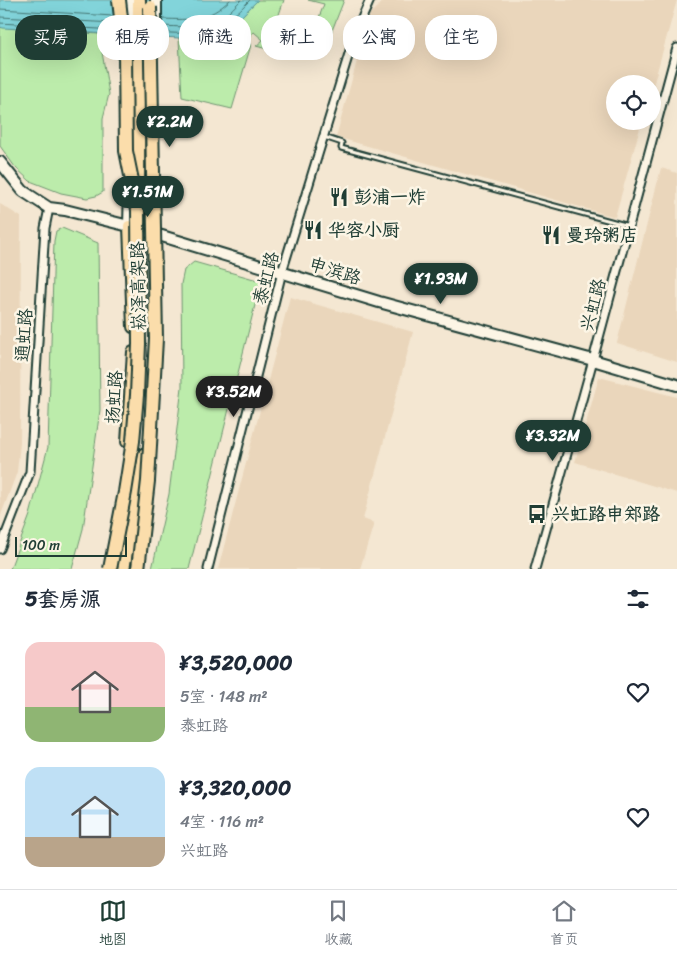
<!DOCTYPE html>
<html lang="zh">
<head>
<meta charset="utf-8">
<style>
	:root { --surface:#fff; --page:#f2f2f3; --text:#1f2937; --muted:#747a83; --line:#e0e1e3; --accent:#1f3d34 }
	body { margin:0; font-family:Sriracha,"LXGW WenKai TC",sans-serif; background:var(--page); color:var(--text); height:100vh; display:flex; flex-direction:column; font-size:19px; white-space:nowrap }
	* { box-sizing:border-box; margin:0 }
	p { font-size:16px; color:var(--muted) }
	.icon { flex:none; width:28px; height:28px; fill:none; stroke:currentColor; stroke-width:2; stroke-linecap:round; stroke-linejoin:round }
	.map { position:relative; height:569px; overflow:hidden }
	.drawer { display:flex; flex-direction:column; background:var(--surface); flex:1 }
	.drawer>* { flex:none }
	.hud { position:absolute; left:15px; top:15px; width:648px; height:45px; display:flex; gap:10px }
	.buttons { position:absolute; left:606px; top:75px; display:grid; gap:10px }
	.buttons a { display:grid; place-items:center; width:55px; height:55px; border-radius:50%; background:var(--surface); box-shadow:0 5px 20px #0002; font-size:25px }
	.scale { position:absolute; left:15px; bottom:12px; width:112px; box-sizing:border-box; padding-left:5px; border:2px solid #1f3d34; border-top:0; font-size:14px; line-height:18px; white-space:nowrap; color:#1f3d34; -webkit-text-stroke:4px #fcf5e5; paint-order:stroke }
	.price { position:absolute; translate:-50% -42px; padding:0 11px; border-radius:18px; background:var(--accent); color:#fff; font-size:16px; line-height:32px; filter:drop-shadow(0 1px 2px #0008) }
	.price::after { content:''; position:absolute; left:50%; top:30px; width:15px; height:11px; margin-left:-8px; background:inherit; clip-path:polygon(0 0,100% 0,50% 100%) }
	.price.on { background:#222; color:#fff }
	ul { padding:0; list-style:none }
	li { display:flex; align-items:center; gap:15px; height:125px; padding:0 25px }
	li span { display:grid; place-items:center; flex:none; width:140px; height:100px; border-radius:15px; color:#555 }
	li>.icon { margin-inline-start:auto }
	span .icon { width:60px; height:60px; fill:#fffc; stroke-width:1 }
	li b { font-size:21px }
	h2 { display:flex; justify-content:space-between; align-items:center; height:60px; padding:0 25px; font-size:21px }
	.pill { padding:0 18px; border-radius:20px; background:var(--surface); box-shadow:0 5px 20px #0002; font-size:18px; line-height:45px }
	.pill.on { background:var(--accent); color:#fff }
	.tab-bar { display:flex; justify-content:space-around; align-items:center; height:70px; border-top:1px solid var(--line); background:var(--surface); font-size:14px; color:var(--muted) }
	.tab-bar a { display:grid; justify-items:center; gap:2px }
	.tab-bar .on { color:var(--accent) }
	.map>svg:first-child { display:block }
	.built { fill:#ead6bb }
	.park { fill:#bcecab; stroke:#6e9470 }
	.water { fill:#82d4da; stroke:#5a9898 }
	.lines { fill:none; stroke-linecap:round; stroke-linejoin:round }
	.shore { stroke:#477976; stroke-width:1 }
	.lane-casing { stroke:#1f3d34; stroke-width:7 }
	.street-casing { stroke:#1f3d34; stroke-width:11 }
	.secondary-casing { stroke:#1f3d34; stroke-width:14 }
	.primary-casing { stroke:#1f3d34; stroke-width:14 }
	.highway-casing { stroke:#1f3d34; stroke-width:16 }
	.lane { stroke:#fcf5e5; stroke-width:3 }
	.street { stroke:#fcf5e5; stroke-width:7 }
	.secondary { stroke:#fcf5e5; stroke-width:10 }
	.primary { stroke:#fbddab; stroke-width:10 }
	.highway { stroke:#fbddab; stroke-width:12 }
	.highway-bridge-casing { stroke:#1f3d34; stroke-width:16; stroke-linecap:butt }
	.highway-bridge { stroke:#fbddab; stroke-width:12 }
	.labels { text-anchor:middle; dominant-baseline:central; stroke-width:5; stroke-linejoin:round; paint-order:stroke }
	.poi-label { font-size:18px; font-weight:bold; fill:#1f3d34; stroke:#fcf5e5; text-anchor:start }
	.street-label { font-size:18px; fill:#1f3d34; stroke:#fcf5e5 }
</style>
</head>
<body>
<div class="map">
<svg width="677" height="569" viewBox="0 0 677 569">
	<rect width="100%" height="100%" fill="#f4e7d2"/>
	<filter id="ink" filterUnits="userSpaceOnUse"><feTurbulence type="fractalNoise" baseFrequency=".02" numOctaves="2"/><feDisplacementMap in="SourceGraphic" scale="10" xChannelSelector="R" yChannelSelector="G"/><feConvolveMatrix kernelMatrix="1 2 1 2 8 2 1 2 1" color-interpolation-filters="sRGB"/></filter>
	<g filter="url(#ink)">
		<g class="built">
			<polygon points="384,0 677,0 653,86 652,84 615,84 615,121 642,121 615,217 336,137 370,14"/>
			<polygon points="661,168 677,173 677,362 617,343"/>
			<polygon points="0,204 21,217 20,443 17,472 0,518"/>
			<polygon points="290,297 413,332 363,519 374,523 360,569 218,569"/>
			<polygon points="599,377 677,397 677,493 575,462"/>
		</g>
		<g class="park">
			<path d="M258,0h26l-17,49 -11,-3 7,-6 -9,-8 -8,7 5,6 -19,64 -50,-12 -3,-59c18,0 38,-2 53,-13 9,-7 17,-17 26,-25z"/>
			<polygon points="308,0 344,0 331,33 314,31 324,4"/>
			<polygon points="0,27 99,34 109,94 103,118 103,192 96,196 87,198 61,193 30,181 15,167 0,146"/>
			<polygon points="62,228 98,243 100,410 83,529 72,569 10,569 30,515 48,447 54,241 56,231"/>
			<polygon points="194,262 261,281 189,569 152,569 169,494 182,387 181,284 184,270"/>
		</g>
		<path class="water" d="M0,0h258c-9,8 -17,18 -26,25 -15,11 -35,13 -53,13l-176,-10 -3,-1z"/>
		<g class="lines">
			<g class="shore">
				<polyline points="0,9 113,16"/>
				<polyline points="0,17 114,23"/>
				<path d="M162,19c29,1 46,2 68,-19"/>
				<polyline points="0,23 115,30"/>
				<path d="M162,26c21,1 43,3 62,-10 6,-4 12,-11 17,-16"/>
				<path d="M158,32c22,2 54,4 72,-13 7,-6 14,-13 20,-19"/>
			</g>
			<g class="lane-casing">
				<polyline id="lane" points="324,137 342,143 341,148 629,226"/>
			</g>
			<g class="street-casing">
				<g id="street">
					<polyline points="0,549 30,472 45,228 49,208"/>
					<polyline points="208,569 282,272 355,34 370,0"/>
					<polyline points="535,569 593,360 677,48"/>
				</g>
			</g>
			<g class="secondary-casing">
				<g id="secondary">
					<polyline points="156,0 156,26"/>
					<polyline points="131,66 132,0"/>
					<polyline points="0,162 23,191 49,208 65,210 129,226 379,302 593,360 677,385"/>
					<polyline points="129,226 130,186"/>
				</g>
			</g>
			<g class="primary-casing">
				<g id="primary">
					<polyline points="129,226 133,327"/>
					<polyline points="127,442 133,352"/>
				</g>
			</g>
			<g class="highway-casing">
				<g id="highway">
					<polyline points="138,195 139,0"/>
					<polyline points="123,569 145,454"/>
				</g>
			</g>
			<use href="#lane" class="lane"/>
			<use href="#street" class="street"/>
			<use href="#secondary" class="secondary"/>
			<use href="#primary" class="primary"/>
			<use href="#highway" class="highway"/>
			<g class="highway-bridge-casing">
				<g id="highway-bridge">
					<polyline points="110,569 125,492 133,441 137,395 139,344 138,210 126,151 125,53 119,0"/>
					<polyline points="138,569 148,481 156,339 150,7"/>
				</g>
			</g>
			<use href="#highway-bridge" class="highway-bridge"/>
		</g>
	</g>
	<defs>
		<g id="restaurant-bare" transform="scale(1.5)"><path d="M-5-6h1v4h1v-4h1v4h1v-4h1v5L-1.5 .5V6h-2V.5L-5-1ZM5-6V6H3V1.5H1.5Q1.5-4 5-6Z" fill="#1f3d34" stroke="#fcf5e5" stroke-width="2.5" paint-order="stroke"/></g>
		<g id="bus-bare" transform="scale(1.5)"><path d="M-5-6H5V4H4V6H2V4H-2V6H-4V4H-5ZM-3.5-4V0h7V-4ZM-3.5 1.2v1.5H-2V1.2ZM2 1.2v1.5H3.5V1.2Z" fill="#1f3d34" stroke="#fcf5e5" stroke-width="2.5" paint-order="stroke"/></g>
	</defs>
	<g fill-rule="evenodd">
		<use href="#restaurant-bare" x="339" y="197"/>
		<use href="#restaurant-bare" x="313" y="230"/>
		<use href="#restaurant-bare" x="551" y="235"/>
		<use href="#bus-bare" x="537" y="514"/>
	</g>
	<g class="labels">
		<g class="poi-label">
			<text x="354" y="197">彭浦一炸</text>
			<text x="328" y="230">华容小厨</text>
			<text x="566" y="235">曼玲粥店</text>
			<text x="552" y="514">兴虹路申郑路</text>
		</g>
		<g class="street-label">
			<text transform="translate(335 271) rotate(17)">申滨路</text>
			<text transform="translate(266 278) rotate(-75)">泰虹路</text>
			<text transform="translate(138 286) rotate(-91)">崧泽高架路</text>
			<text transform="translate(593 305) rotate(-75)">兴虹路</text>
			<text transform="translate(24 335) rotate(-86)">通虹路</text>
			<text transform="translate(114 397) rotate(-86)">扬虹路</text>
		</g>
	</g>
</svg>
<div class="buttons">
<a><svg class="icon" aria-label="locate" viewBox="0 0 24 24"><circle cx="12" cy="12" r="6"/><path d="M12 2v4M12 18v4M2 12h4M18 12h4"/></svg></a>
</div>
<div class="scale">100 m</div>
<b class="price" style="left:170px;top:148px">¥2.2M</b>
<b class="price" style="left:148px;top:218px">¥1.51M</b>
<b class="price" style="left:441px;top:305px">¥1.93M</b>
<b class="price on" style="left:234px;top:418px">¥3.52M</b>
<b class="price" style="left:553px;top:462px">¥3.32M</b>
<div class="hud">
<a class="pill on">买房</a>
<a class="pill">租房</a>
<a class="pill">筛选</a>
<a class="pill">新上</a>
<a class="pill">公寓</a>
<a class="pill">住宅</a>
</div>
</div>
<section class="drawer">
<h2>5套房源<svg class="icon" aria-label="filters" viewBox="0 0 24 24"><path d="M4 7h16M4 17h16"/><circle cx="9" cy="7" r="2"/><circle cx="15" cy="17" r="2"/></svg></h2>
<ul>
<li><span style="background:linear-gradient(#f6c9c9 65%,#8fb573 0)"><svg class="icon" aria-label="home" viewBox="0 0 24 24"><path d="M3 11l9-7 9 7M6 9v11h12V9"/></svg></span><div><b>¥3,520,000</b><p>5室 · 148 m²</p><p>泰虹路</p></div><svg class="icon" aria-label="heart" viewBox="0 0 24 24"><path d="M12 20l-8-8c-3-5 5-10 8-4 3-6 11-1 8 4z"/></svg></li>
<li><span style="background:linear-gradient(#bfe0f5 70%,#b9a48a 0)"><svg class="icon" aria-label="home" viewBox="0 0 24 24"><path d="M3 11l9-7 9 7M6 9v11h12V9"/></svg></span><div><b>¥3,320,000</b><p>4室 · 116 m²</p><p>兴虹路</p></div><svg class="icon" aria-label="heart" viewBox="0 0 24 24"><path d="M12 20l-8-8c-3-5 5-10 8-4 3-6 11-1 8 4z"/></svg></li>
</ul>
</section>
<nav class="tab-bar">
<a class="on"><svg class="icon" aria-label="map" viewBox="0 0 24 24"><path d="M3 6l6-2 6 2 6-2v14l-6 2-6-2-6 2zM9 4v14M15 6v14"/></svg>地图</a>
<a><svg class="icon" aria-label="saved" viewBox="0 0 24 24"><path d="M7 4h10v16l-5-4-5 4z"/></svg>收藏</a>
<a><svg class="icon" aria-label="home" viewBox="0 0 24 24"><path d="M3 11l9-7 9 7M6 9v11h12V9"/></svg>首页</a>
</nav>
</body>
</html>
